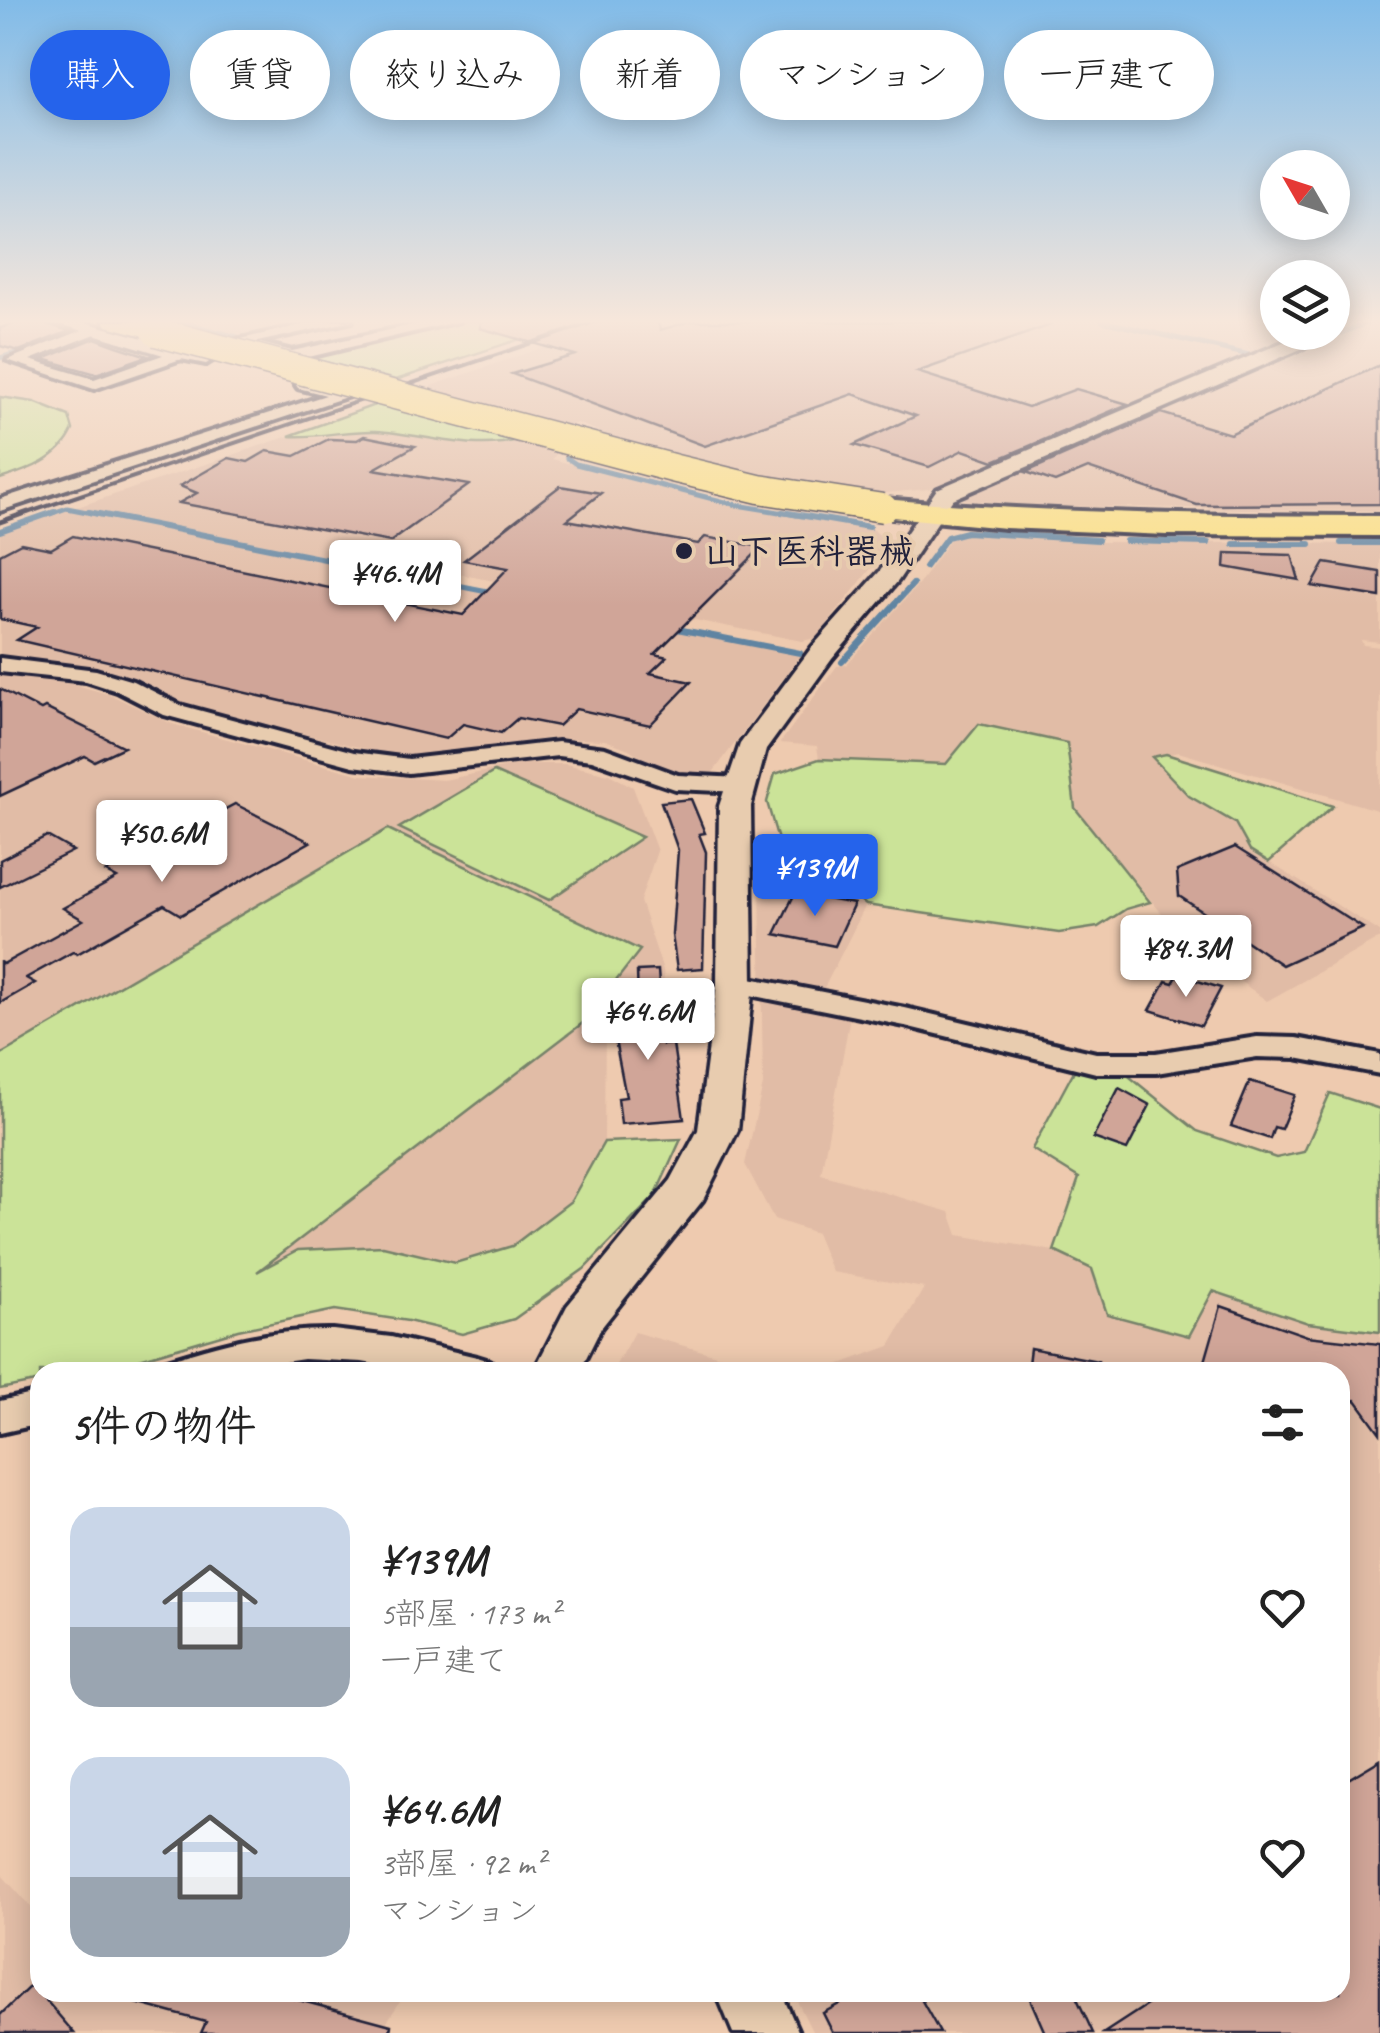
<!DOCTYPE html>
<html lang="ja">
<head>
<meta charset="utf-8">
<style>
	:root { --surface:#fff; --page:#f2f2f2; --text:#222; --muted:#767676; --accent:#2563eb }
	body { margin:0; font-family:Caveat,"Klee One",sans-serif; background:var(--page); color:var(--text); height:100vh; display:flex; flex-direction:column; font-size:38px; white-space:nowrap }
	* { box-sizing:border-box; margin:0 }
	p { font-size:32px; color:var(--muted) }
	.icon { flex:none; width:55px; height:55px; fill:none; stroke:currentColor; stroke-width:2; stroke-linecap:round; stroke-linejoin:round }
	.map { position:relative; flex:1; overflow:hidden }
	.drawer { position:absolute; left:30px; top:1362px; width:1320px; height:640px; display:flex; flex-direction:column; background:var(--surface); border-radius:30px; box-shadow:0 5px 25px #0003 }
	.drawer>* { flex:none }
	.guide { position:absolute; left:30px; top:30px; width:1320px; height:90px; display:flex; gap:20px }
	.needle { width:65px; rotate:309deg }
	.buttons { position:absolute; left:1260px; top:150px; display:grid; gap:20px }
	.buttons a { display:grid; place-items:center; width:90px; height:90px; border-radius:50%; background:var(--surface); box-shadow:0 5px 25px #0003; font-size:50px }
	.price { position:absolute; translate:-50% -85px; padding:0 22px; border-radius:10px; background:#fff; color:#222; font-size:32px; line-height:65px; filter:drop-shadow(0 2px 5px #0008) }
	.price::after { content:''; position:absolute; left:50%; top:60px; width:30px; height:22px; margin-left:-15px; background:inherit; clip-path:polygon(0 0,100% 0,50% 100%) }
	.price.on { background:var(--accent); color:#fff }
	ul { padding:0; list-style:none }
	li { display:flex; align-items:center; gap:30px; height:250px; padding:0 40px }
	li span { display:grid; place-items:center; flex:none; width:280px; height:200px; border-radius:30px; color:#555 }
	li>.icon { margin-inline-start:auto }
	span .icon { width:120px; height:120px; fill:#fffc; stroke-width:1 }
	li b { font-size:42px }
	h2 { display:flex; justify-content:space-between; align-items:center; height:120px; padding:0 40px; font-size:42px }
	.tag { padding:0 35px; border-radius:45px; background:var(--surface); box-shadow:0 5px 25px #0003; font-size:35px; line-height:90px }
	.tag.on { background:var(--accent); color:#fff }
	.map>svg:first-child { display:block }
	.built { fill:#e1bca6 }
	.green { fill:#cbe398; stroke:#76826a; stroke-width:2.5 }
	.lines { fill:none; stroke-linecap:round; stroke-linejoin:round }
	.stream-far1 { stroke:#5e84a2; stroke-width:5 }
	.stream { stroke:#5e84a2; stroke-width:6 }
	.building { fill:#d0a598; stroke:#22223b; stroke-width:2.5 }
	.minor-casing { stroke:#22223b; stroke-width:8 }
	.tertiary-casing { stroke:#22223b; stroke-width:7 }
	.primary-casing { stroke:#22223b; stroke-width:8 }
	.minor { fill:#e8ccaf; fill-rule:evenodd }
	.tertiary { fill:#e8ccaf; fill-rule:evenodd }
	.primary { fill:#fbe080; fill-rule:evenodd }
	.rail-far1 { stroke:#22223b; stroke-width:4 }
	.rail { stroke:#22223b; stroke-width:5 }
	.primary-bridge-casing { stroke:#22223b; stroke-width:31; stroke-linecap:butt }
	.primary-bridge { stroke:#fbe080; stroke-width:28 }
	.poi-dot { fill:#22223b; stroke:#e8ccaf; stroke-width:4 }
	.labels { text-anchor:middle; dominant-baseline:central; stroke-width:8; stroke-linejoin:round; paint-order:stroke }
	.far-poi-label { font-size:35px; font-weight:bold; fill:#22223b; stroke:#e8ccaf; text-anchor:start }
</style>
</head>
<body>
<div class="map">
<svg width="1380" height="2033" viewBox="0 0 1380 2033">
	<rect width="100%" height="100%" fill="#eecaaf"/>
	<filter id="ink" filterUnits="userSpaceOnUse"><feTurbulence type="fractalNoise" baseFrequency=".01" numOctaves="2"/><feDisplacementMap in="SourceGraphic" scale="20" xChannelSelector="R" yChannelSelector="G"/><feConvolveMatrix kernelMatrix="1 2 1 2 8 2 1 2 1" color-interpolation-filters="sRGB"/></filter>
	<g filter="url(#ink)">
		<g class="built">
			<polygon points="168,321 335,321 237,339"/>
			<polygon points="620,321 1093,321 1248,356 928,489 876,494 780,479 630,444 577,423 565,427 430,391 431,386"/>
			<polygon points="1107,321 1277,321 1278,332 1307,333 1254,355"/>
			<polygon points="1380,322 1380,511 1047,506 965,500 958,494 1268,361 1287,361"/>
			<polygon points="373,431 495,446 518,440 559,451 552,459 665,489 733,505 871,528 882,537 876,546 887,548 816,638 802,641 417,566 407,573 803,652 711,775 663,772 629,749 605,740 547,738 467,756 403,758 186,705 135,680 101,670 30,666 0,657 0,533 289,436 316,438"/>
			<polygon points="965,534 1100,542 1380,544 1380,642 1361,640 1363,645 1380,647 1380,811 1178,752 1153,758 1189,795 1235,823 1250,850 1380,932 1380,938 1267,1001 1183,939 1075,808 1067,743 979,724 946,764 819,759 817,746 780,743 837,666 846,665 919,584 951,538"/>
			<polygon points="0,676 73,684 111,695 172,724 361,775 444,780 521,764 565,764 609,774 633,787 657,851 640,901 663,970 667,1015 605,1021 604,1141 681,1139 655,1196 584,1269 514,1319 462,1334 408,1321 335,1310 238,1330 126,1363 81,1372 40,1372 40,1381 0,1389"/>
			<polygon points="760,880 866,905 820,996 851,1011 821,1174 950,1212 958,1235 1054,1251 1092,1269 1108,1314 1213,1290 1308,1323 1380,1332 1380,2033 813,2033 793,1993 1340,1992 1340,1372 818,1372 890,1346 924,1288 832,1272 816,1233 774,1219 745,1164 763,1085"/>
			<polygon points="634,1332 778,1372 612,1372"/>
			<polygon points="0,1873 40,1917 40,1992 111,1996 114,1992 406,1993 379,2033 0,2033"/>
		</g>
		<g class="green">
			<polygon points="461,321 575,321 396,380 302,356"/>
			<path d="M0,397l34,5 35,14 4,14c-13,29 -44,40 -73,49z"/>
			<path d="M380,403l138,37c-46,12 -95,-6 -142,-9 -29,-1 -58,7 -87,5z"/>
			<polygon points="979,724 1067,743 1075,808 1150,902 1126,909 1098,927 1059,933 866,905 826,871 783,857 767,802 775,774 819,759 946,764"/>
			<polygon points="1166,754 1333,806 1269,862 1250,850 1235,823 1189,796 1152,757"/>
			<polygon points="494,772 642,837 549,900 399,828"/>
			<polygon points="388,829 640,950 584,1022 257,1272 298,1250 383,1246 455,1263 512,1246 571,1201 604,1142 681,1139 655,1196 584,1269 514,1319 462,1334 408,1321 335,1310 238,1330 126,1363 81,1372 40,1372 40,1381 0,1389 0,1055"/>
			<polygon points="1075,1069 1125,1073 1197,1131 1276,1158 1304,1152 1330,1093 1380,1109 1380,1332 1308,1323 1213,1291 1189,1336 1107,1314 1092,1269 1054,1251 1079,1178 1032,1149"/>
		</g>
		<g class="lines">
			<g class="stream-far1">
				<polyline points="177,321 271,346"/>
				<polyline points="1102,321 1249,355"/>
				<polyline points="0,358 74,333"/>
				<polyline points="1273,360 1372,321"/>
				<polyline points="567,458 576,464 737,505 797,515"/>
				<polyline points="47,515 67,508 102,515"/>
			</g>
			<g class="stream">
				<polyline points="89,512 495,593"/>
				<polyline points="782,512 869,527"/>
				<polyline points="0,531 54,512"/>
				<polyline points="1126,541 1208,543"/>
				<polyline points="1341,543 1380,543"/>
				<polyline points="1234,544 1310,544"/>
				<polyline points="925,567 947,537 966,532 1098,540"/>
				<polyline points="672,628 800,653"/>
				<polyline points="842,662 913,584"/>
			</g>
		</g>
		<g class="building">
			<polygon points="22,321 36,321 70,331 19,351 0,346 0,328"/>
			<polygon points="481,321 658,321 660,330 691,321 1050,321 1051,325 917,372 1028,407 1076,389 1128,404 994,461 963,450 929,467 854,445 916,416 853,394 705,446 512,374 575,355 480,328"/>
			<polygon points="95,338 117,346 148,356 96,374 43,359"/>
			<polygon points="1380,365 1380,504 1197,505 1088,468 1055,482 1026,472 1161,413 1230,434"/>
			<polygon points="364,436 415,446 374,469 469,485 390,542 179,503 197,493 180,486 229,458 248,462 267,451 295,456 329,439 357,440"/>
			<polygon points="560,486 601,493 567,520 698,544 705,537 762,547 655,654 667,657 650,673 691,682 650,725 576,709 558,726 518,718 501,733 463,724 446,739 17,640 37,627 0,619 0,554 21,543 51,549 73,536 463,615 508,568 464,560"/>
			<polygon points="1226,553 1292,555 1299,580 1225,567"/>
			<polygon points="1325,563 1380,572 1380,597 1312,586"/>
			<polygon points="0,689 41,710 45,708 124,747 94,761 85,756 0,796"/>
			<polygon points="691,799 705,833 699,834 706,852 703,968 677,970 672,935 678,850 661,802"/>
			<polygon points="235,804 310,842 181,915 164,905 77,954 73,952 26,978 35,983 0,1003 0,962 3,964 83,920 63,908 117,878 106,872"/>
			<polygon points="47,836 73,851 0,887 0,860"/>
			<polygon points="1235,847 1363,928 1282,965 1179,896 1177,871"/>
			<polygon points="795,893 854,904 835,946 775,934"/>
			<polygon points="658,970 663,1045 673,1044 684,1119 621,1124 618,1098 626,1097 614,1035 639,1032 637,971"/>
			<polygon points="1178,975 1221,988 1201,1026 1150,1010 1166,981 1173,983"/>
			<polygon points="1250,1081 1295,1095 1281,1129 1274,1127 1270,1139 1231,1126"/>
			<polygon points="1119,1088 1150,1105 1127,1150 1093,1138"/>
			<polygon points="1221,1306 1307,1336 1380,1344 1380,1433 1356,1400 1340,1402 1340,1372 1202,1372"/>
			<polygon points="1030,1348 1098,1361 1097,1372 1027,1372"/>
			<polygon points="1380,1760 1380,2033 1104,2033 1167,1992 1340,1992 1340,1784"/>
			<polygon points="32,1984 74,2033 0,2033 0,2015"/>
			<polygon points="126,1992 269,1992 391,2025 390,2033 201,2033 206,2022 125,2000"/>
			<polygon points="861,1992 917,1992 940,2033 833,2033 823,2013"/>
			<polygon points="1027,1992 1074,1992 1093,2033 1045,2033"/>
		</g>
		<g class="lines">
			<g class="minor-casing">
				<g id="minor">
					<polygon points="320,321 352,321 244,345 236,340"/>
					<polygon points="431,321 459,321 292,361 252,348 260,343 292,351"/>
					<polygon points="93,326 98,327 98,333 30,360 94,379 180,349 214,359 206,364 181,359 94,389 7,360"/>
					<polygon points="304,380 352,395 0,511 0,499 326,395 298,388 296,385"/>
					<polygon points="0,658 96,670 133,681 180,705 354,752 409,759 558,742 605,748 678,775 741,778 753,785 741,792 675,789 592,760 558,756 409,773 353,766 164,715 117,691 86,681 0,672"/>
					<polygon points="735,975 905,1008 1096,1053 1156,1053 1257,1037 1296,1038 1380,1054 1380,1074 1296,1058 1257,1057 1156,1073 1096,1073 905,1026 725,990 720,984 725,978"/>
					<path d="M333,1330l58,7 86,20 13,4 6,11h-78l-56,-10 -58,-3 -85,13h-61l6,-11c57,-18 108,-32 169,-31z"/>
					<polygon points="40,1392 40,1424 0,1433 0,1401"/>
				</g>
			</g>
			<g class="tertiary-casing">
				<g id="tertiary">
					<polygon points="50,321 81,321 187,350 190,354 180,360"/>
					<polygon points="1332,331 1333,332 1331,336 953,499 898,581 832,659 766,750 751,806 753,984 738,1130 703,1200 601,1328 579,1372 533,1372 567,1306 671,1180 698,1130 717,984 719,806 740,744 812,647 880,571 937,489 1307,332"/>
					<polygon points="716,1992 781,1992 799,2033 733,2033"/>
				</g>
			</g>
			<g class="primary-casing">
				<g id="primary">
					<polygon points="104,321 144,321 165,327 168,332 156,339 107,326"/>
					<path d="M883,499c166,14 331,17 497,17v20l-214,-1 -161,-7 -133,-13 -5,-7 5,-7z"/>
				</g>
			</g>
			<use href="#minor" class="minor"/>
			<use href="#tertiary" class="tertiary"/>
			<use href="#primary" class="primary"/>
			<polyline class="rail-far1" points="21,515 597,321"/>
			<polyline class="rail" points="0,522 28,512"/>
			<g class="primary-bridge-casing">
				<polyline id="primary-bridge" points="156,332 676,469 759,489 883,508"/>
			</g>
			<use href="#primary-bridge" class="primary-bridge"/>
		</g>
	</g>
	<linearGradient id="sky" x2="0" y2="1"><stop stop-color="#81bbe8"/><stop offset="0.53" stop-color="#f7e7db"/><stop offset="1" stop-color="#f7e7db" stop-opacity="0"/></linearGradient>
	<rect width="1380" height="606" fill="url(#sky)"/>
	<circle class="poi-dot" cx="684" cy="551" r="10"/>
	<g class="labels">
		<g class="far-poi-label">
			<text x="704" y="551">山下医科器械</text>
		</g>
	</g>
</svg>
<div class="buttons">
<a><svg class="needle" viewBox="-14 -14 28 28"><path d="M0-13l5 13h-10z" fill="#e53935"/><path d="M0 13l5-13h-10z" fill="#767676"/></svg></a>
<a><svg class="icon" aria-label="layers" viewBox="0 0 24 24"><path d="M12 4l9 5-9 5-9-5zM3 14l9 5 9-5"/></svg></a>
</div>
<b class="price" style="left:395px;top:625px">¥46.4M</b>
<b class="price" style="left:162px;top:885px">¥50.6M</b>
<b class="price on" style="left:815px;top:919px">¥139M</b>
<b class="price" style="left:1186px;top:1000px">¥84.3M</b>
<b class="price" style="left:648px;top:1063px">¥64.6M</b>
<div class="guide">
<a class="tag on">購入</a>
<a class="tag">賃貸</a>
<a class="tag">絞り込み</a>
<a class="tag">新着</a>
<a class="tag">マンション</a>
<a class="tag">一戸建て</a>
</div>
<section class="drawer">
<h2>5件の物件<svg class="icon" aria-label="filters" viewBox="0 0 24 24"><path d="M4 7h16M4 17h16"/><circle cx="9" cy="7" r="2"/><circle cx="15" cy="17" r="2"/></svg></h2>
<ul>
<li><span style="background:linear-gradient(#c9d6e8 60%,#9aa5b1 0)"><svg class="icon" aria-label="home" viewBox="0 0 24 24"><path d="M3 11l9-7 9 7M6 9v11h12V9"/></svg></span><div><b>¥139M</b><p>5部屋 · 173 m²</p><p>一戸建て</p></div><svg class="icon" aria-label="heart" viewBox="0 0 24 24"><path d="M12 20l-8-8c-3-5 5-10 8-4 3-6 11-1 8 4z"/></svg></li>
<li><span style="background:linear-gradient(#c9d6e8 60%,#9aa5b1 0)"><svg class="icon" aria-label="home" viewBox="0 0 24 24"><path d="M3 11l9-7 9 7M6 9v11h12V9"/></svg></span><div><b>¥64.6M</b><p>3部屋 · 92 m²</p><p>マンション</p></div><svg class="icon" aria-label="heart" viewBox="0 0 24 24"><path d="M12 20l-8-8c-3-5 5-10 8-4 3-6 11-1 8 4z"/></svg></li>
</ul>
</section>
</div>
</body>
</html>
